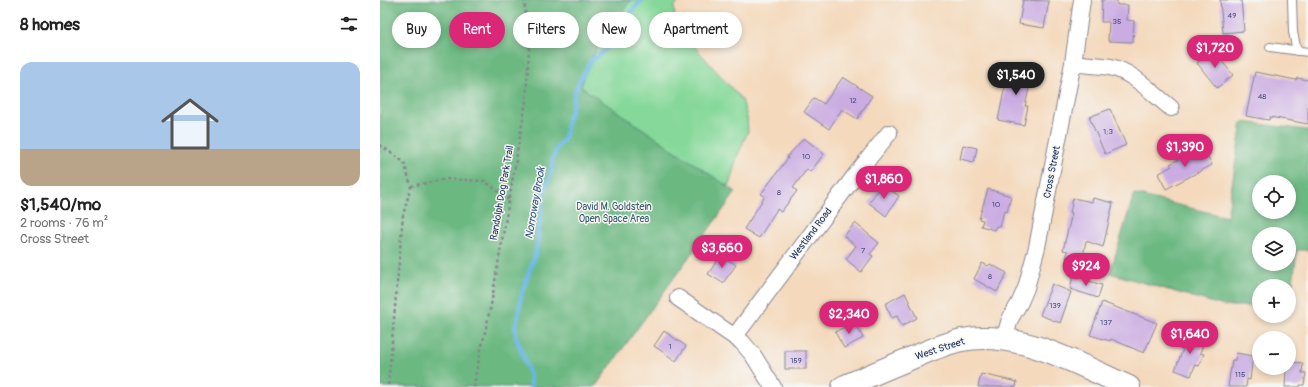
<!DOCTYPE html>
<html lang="en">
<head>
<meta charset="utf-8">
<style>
	:root { --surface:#fff; --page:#f2f2f2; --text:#222; --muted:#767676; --accent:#db2777 }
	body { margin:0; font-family:Pangolin,sans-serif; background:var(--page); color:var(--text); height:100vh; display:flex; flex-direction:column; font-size:15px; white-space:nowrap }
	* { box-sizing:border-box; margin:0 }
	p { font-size:13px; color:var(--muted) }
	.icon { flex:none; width:22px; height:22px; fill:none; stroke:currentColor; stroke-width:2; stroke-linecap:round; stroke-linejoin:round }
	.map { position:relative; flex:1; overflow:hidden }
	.side { display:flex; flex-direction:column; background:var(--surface); width:380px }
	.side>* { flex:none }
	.top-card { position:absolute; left:12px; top:12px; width:380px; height:36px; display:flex; gap:8px }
	.buttons { position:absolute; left:872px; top:175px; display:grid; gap:8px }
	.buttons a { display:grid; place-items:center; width:44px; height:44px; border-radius:50%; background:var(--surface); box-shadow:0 2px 6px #0003; font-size:20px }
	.price { position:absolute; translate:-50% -34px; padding:0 9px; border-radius:14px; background:var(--accent); color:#fff; font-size:13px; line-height:26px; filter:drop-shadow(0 1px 2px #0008) }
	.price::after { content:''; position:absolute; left:50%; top:24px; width:12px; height:9px; margin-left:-6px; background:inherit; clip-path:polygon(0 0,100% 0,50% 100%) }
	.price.on { background:#222; color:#fff }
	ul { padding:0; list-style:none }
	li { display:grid; align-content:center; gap:8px; height:212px; padding:0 20px }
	li span { display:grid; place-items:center; height:124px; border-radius:12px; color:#555 }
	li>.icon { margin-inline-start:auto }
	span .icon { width:72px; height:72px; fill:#fffc; stroke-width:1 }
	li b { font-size:17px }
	h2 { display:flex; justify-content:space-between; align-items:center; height:48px; padding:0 20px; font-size:17px }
	.tag { padding:0 14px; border-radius:18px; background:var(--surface); box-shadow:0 2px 6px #0003; font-size:14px; line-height:36px }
	.tag.on { background:var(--accent); color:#fff }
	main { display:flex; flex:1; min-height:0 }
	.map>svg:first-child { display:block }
	.green { fill:#85d899; stroke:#50847c }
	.forest { fill:#6cb881; stroke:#447470; fill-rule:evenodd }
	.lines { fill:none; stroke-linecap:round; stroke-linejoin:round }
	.stream { stroke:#6ab7e4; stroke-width:4.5 }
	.building { fill:#caabe2 }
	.service-casing { stroke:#88848d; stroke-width:10 }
	.minor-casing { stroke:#88848d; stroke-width:18 }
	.secondary-casing { stroke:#88848d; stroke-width:24 }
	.path { stroke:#88848d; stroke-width:2.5; stroke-dasharray:3 3; stroke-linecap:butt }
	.service { stroke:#fff; stroke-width:8 }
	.minor { stroke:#fff; stroke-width:16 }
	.secondary { stroke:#fff; stroke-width:22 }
	.labels { text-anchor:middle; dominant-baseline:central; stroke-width:3; stroke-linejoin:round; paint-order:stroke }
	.number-label { font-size:8px; fill:#474e7f }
	.street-label { font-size:10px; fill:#1b2f5e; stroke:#f6f6f2 }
	.park-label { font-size:10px; fill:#36596d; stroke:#f6f6f2 }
	.water-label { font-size:11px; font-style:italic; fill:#335886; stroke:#f6f6f2 }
</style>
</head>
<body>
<main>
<section class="side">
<h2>8 homes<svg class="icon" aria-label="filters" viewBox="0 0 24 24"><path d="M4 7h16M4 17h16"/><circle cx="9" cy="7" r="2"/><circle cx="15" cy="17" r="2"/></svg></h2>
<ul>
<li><span style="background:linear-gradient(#a9c7e8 70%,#b9a48a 0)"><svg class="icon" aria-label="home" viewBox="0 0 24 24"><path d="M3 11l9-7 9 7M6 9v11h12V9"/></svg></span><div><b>$1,540/mo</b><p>2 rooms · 76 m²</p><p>Cross Street</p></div></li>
</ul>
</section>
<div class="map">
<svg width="928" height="387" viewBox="0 0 928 387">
	<rect width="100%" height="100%" fill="#f6f6f2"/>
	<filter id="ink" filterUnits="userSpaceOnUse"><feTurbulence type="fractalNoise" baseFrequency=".025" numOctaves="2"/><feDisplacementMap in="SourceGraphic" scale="8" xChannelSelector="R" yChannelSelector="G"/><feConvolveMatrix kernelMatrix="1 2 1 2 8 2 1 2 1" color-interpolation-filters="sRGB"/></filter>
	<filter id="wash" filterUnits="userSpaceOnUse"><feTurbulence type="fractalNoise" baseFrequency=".012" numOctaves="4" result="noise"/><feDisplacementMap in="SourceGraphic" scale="16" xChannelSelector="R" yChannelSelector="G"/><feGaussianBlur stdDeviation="0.9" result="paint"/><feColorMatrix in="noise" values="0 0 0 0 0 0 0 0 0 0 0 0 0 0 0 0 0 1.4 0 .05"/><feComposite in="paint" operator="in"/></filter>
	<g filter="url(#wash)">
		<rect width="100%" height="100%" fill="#f4d9bc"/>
		<polygon class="green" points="159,0 299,0 294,7 295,19 304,35 362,100 367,117 368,131 357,157 350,182 337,209 134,305"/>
		<g class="forest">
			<path d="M0,0h251c-20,28 -42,53 -50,87l155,105 -141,195h-215z"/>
			<path d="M862,122l66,8v120h-11l-7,57 -1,-21h-30v20h-35l-114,-33 24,-79 93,23zM879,182h30v30h-30zM879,234h30v30h-30z"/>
		</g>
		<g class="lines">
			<polyline class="stream" points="151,387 149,372 136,337 135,327 138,316 142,292 156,252 163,195 172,169 172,161 177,147 184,139 188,118 192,109 194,95 200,80 210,62 230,46 239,44 249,34 251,29 250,18 252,10 262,0"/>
		</g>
		<g id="blocks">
			<g class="building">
				<polygon points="643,0 669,1 664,28 639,24"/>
				<polygon points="722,0 737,0 737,5 748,5 747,20 754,21 753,42 728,41 729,22 721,22"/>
				<polygon points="840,0 861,0 864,31 843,33"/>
				<polygon points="833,50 853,75 837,88 817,63"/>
				<polygon points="630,66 653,72 645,106 648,106 644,125 618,120 624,91"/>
				<polygon points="875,72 916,80 917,78 928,80 928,124 890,117 889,120 866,116"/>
				<polygon points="463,77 492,96 477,119 462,109 449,129 424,112 434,98 444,104"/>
				<polygon points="730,109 746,145 725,154 709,117"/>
				<polygon points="424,138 444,154 430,172 427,169 413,188 417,191 401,212 397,209 379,238 364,229 385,196 381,194 408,158 407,157"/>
				<polygon points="583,145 597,148 594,162 580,159"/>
				<polygon points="823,147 832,165 786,189 778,174 792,166 790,164"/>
				<polygon points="502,184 519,196 506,216 489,203"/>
				<polygon points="608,189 631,196 627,212 624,211 620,227 616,226 614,230 601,226 603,220 599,219"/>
				<polygon points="693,198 712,202 713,198 733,203 723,247 706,241 702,262 686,258 688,251 683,250 692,213 690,213"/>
				<polygon points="475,223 499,243 490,254 493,256 481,272 466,259 476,246 464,236"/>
				<polygon points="341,255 356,265 343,283 328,274"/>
				<polygon points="602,263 608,266 610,264 627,273 617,292 594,279"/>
				<polygon points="693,276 722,285 718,298 690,289"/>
				<polygon points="672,284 691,292 680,323 660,315"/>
				<polygon points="525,293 537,318 522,326 517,316 512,318 505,304"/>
				<polygon points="722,302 777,323 764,353 731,339 730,341 710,335"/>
				<polygon points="475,322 483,338 464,348 455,332"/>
				<polygon points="284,331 306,346 296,361 274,346"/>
				<polygon points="805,335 824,342 820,353 824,354 819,366 815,365 811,376 795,370 803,349 800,348"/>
				<rect x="405" y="351" width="21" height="18"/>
				<polygon points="856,353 873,356 870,380 867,379 866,387 848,387 852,360 855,360"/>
				<polygon points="909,362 923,363 922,373 926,373 924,385 920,385 920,387 905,387 906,368 909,368"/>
				<polygon points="601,374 637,382 636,387 598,387"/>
			</g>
		</g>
	</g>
	<g filter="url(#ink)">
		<use href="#blocks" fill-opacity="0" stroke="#88848d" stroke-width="1"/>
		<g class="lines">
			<g class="service-casing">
				<g id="service">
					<polyline points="912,0 913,32 917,51"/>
					<polyline points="890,47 928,52"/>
				</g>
			</g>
			<g class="minor-casing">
				<g id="minor">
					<path d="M693,63c12,2 25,2 37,4 22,4 43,27 61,41"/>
					<polyline points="298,298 362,342 373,355 393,387"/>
					<polyline points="355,336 477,173 509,133"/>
					<polyline points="624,340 630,319 640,302 646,288 657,247 693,63 702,0"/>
				</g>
			</g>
			<g class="secondary-casing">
				<path id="secondary" d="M463,387c26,-11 51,-22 76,-32 14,-6 28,-12 43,-15 57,-11 117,25 167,47"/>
			</g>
			<g class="path">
				<polyline points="0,145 24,162 31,186 23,215 8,387"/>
				<polyline points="31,186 66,179 105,181 129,200"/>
				<polyline points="94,387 96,373 111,305 146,101 149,48 144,0"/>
			</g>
			<use href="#service" class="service"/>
			<use href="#minor" class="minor"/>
			<use href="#secondary" class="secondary"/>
		</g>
	</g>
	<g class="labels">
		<g class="number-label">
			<text x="852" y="15">49</text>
			<text x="737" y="21">35</text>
			<text x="882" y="96">48</text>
			<text x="473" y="100">12</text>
			<text x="728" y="131">1;3</text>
			<text x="426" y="156">10</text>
			<text x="399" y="192">8</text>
			<text x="616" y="204">10</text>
			<text x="483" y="250">7</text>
			<text x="610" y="276">8</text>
			<text x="675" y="305">139</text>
			<text x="726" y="322">137</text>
			<text x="290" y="346">1</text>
			<text x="416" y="360">159</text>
			<text x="860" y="374">115</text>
		</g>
		<g class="street-label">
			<text transform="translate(672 172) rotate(-79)">Cross Street</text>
			<text transform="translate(122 193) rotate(-80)">Randolph Dog Park Trail</text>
			<text transform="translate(431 234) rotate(-53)">Westland Road</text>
			<text transform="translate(560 349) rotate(-18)">West Street</text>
		</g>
		<g class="park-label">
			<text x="234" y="207">David M. Goldstein<tspan x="234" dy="12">Open Space Area</tspan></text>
		</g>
		<g class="water-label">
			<text transform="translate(155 203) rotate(-80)">Norroway Brook</text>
		</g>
	</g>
</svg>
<div class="buttons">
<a><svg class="icon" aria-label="locate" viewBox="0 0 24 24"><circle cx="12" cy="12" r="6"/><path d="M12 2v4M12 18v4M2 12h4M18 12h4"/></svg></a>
<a><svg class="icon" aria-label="layers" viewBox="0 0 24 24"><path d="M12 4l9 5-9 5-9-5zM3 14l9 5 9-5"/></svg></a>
<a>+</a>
<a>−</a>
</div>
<b class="price" style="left:835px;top:69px">$1,720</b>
<b class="price on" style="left:636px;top:96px">$1,540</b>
<b class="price" style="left:805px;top:168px">$1,390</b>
<b class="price" style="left:504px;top:200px">$1,860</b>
<b class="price" style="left:342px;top:269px">$3,660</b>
<b class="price" style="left:706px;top:287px">$924</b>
<b class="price" style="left:469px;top:335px">$2,340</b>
<b class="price" style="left:810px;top:355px">$1,640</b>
<div class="top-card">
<a class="tag">Buy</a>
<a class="tag on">Rent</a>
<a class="tag">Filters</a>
<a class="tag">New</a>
<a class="tag">Apartment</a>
</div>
</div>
</main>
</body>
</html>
